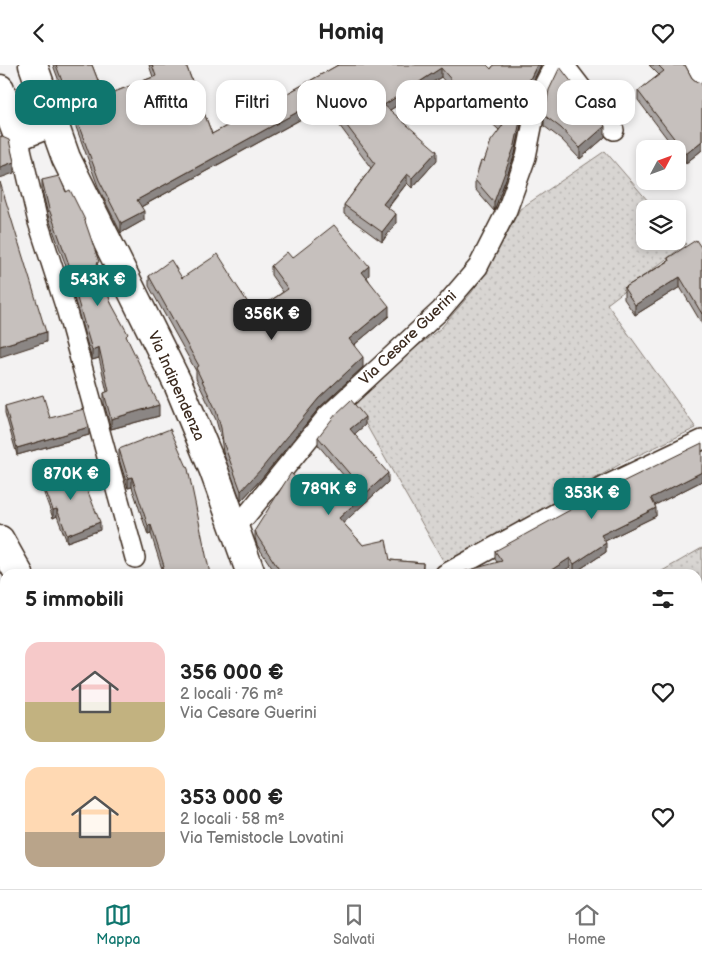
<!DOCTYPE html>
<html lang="it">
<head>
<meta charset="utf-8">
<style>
	:root { --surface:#fff; --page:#f6f6f6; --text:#222; --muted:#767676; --line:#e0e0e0; --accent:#0f766e }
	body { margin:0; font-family:"Balsamiq Sans",sans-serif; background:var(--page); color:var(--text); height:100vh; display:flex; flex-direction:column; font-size:19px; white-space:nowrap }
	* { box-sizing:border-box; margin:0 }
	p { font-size:16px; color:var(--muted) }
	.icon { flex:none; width:28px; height:28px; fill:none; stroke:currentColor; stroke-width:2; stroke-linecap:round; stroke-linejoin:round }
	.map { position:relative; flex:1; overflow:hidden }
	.panel { position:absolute; left:0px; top:504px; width:702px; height:321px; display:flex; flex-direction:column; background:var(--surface); border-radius:15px 15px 0 0; box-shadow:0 2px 8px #0003 }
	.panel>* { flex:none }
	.banner { position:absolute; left:15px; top:15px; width:672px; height:45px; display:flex; gap:10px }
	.needle { width:32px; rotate:49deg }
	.buttons { position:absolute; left:636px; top:75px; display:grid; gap:10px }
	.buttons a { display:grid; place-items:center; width:50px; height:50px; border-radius:10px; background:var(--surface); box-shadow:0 2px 8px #0003; font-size:25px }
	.price { position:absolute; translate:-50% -42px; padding:0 11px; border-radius:10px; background:var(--accent); color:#fff; font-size:16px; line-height:32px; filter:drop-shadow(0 1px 2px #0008) }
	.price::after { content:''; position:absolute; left:50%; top:30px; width:15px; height:11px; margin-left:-8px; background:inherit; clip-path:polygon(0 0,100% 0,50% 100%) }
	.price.on { background:#222; color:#fff }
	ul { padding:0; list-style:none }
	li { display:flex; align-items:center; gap:15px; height:125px; padding:0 25px }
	li span { display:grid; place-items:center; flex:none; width:140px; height:100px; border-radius:15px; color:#555 }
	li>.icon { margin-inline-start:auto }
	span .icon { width:60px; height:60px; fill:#fffc; stroke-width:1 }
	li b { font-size:21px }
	h2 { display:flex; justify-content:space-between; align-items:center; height:60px; padding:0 25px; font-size:21px }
	.pill { padding:0 18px; border-radius:15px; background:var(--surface); box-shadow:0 2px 8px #0003; font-size:18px; line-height:45px }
	.pill.on { background:var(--accent); color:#fff }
	header { display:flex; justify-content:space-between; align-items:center; height:65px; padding:0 25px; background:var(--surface); font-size:22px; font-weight:700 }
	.tabs { display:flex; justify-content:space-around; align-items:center; height:70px; border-top:1px solid var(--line); background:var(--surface); font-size:14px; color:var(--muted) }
	.tabs a { display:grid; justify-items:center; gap:2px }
	.tabs .on { color:var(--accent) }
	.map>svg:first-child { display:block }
	.grass { fill:url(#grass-dots); stroke:#8a8078 }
	.forest { fill:url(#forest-firs); stroke:#8a8078 }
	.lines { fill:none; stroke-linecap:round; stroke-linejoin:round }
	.canal { stroke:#b2aba7; stroke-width:25 }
	.street-casing { stroke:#3b2a1e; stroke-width:22 }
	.secondary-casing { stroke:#3b2a1e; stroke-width:31 }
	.street { stroke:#fff; stroke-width:19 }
	.secondary { stroke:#fff; stroke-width:28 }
	.wall { fill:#aaa5a3; stroke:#3b2a1e }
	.shaded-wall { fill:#8b8684; stroke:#3b2a1e }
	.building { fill:#c6c0bd; stroke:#3b2a1e }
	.labels { text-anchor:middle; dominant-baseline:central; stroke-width:5; stroke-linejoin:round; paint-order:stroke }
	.street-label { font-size:15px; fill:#3b2a1e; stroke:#fff }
</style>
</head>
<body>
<header><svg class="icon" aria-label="back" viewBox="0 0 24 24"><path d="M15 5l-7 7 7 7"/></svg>Homiq<svg class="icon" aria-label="heart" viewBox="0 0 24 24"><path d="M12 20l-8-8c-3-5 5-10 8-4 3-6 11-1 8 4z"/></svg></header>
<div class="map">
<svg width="702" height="824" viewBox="0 0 702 824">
	<defs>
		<pattern id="grass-dots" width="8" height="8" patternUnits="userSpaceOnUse" patternTransform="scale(1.25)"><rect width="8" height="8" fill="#d8d5d2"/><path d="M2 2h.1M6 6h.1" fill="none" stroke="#bab7b4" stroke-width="1.8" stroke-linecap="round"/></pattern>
		<pattern id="forest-firs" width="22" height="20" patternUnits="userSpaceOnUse" patternTransform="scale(1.25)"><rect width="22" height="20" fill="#d8d5d2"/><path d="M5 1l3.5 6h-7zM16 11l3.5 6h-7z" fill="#bab7b4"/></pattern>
	</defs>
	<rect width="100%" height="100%" fill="#f3f2f2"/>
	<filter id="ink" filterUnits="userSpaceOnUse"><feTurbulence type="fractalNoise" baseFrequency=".02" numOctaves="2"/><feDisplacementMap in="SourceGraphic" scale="10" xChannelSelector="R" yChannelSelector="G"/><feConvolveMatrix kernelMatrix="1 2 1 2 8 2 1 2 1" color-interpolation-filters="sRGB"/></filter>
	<g filter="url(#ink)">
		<g class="grass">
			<polygon points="605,86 655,144 645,144 645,176 678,176 678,169 686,179 607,239 696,363 624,397 445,499 351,333 441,263 472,227 495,191 520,144"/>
			<polygon points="702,483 702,640 698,641 698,509 657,509"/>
		</g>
		<polygon class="forest" points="702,640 702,824 542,824 541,820 698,820 698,641"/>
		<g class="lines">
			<polyline class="canal" points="258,820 260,824"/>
			<g class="street-casing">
				<g id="street">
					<polyline points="564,0 614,65"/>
					<polyline points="693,0 702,16"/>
					<polyline points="18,71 38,157 67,247 135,493"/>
					<polyline points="232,458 246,451 328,350 441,245 478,202 507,145 526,92 538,32 554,0"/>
					<polyline points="445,509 609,419 702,375"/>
					<polyline points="125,824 128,820"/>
				</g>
			</g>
			<g class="secondary-casing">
				<g id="secondary">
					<polyline points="33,0 66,93 178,319 214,406 251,509"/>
					<polyline points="0,24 18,71 53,57"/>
					<polyline points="0,475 19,509"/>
					<polyline points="207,820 210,824"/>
					<polyline points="232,820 233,824"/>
					<polyline points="414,820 416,824"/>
				</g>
			</g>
			<use href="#street" class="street"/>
			<use href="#secondary" class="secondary"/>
		</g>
		<g class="wall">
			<polygon points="53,0 92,0 104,31 153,12 149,0 186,0 212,69 299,22 338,0 491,4 494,0 541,0 528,27 515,89 494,146 475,124 475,115 499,65 463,32 460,34 441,12 390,45 437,95 412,123 407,118 388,143 396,158 382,177 344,149 344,140 371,103 325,41 141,142 144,155 121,168 99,124"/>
			<polygon points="649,0 685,0 692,13 697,17 702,18 702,85 686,98 678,87 678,84 675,84 638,35 638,26 659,10"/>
			<polygon points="544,50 605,72 580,94 561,74 544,61"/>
			<polygon points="42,115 66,127 99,203 111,238 128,276 159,351 111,364 104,338 104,328 107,327 99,293 92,295 70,219 70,212 49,154 42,125"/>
			<polygon points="702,184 702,259 680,222 635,250 624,234 624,223 668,196 668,193"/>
			<polygon points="292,193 369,210 367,212 389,251 354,280 363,302 319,343 262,413 241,436 223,387 221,373 216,355 196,313 196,306 149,221 149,211 182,213 232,215 254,247 283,227 271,210 271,201"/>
			<polygon points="5,341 89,370 17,390 5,348"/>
			<polygon points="365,360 354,369 388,417 343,458 363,480 390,495 423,498 423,509 276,509 257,480 255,473 255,465 323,443 350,418 318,380 318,372"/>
			<polygon points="119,384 210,509 162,509 162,504 151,469 148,470 132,422 128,423 119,394"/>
			<polygon points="42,416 100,465 67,477 57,451 53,453 42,423"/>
			<polygon points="702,416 655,440 656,451 605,476 606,487 574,508 570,502 497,497 495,494 495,486"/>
			<polygon points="0,533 4,569 4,580 0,581"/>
			<polygon points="5,614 5,641 0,641 0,615"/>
			<polygon points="0,746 5,746 5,767 0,766"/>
			<polygon points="0,782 5,820 118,823 120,824 0,824"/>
			<polygon points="269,820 310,820 312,824 271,824"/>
			<polygon points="360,820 403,820 406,824 362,824"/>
		</g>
		<g class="shaded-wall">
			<polygon points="537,0 541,0 528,27 515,89 494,146 494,137 528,18"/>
			<polygon points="441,3 441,12 384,49 384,40"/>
			<polygon points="463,23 463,32 460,34 460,25"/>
			<polygon points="325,32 325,41 137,144 137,135"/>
			<polygon points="605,61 605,72 580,94 580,83"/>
			<polygon points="702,76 702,85 686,98 686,89"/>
			<polygon points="437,86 437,95 412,123 412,113"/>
			<polygon points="14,97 14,108 0,113 0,102"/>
			<polygon points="407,109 407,118 383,148 383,139"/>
			<polygon points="144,146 144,155 121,168 121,158"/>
			<polygon points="396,149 396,158 382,177 382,167"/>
			<polygon points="369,201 369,210 362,216 362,207"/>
			<polygon points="680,212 680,222 635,250 635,240"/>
			<polygon points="389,241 389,251 349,284 349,274"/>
			<polygon points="46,267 46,277 0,292 0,281"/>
			<polygon points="99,282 99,293 92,295 92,285"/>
			<polygon points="363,292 363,302 319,343 262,413 241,436 241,426 319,333"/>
			<polygon points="159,340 159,351 111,364 111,354"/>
			<polygon points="365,352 365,360 350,373 350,364"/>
			<polygon points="89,362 89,370 17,390 17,383"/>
			<polygon points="702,407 702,416 651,442 651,433"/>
			<polygon points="388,408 388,417 339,462 339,453"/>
			<polygon points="132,412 132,422 128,423 128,413"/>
			<polygon points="656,443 656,451 601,478 601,470"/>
			<polygon points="57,444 57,451 53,453 53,445"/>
			<polygon points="100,457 100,465 67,477 67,470"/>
			<polygon points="151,460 151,469 148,470 148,461"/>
			<polygon points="606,478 606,487 574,508 574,499"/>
			<polygon points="570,493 570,502 559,509 545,509"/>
			<polygon points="174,820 176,820 176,824 168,824"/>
		</g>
		<g class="building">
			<polygon points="56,0 92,0 104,31 156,11 152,0 186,0 212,69 299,22 338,0 487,0 491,4 494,0 537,0 528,18 515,80 494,137 475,115 481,96 484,97 491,76 503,60 463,23 460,25 441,3 384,40 437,86 412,113 407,109 383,139 396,149 382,167 344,140 375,98 325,32 137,135 144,146 121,158 99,115"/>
			<polygon points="658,0 685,0 692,13 697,17 702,18 702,76 686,89 638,26 664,6"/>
			<polygon points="560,2 605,61 580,83 561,63 544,50 549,25"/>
			<polygon points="0,71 9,75 14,97 0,102"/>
			<polygon points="59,111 66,127 70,125 84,153 99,197 97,198 111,238 128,269 126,271 159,340 111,354 104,328 109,326 99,282 92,285 70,209 72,208 49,144 42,115"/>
			<polygon points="0,117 46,267 0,281"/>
			<polygon points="334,160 369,201 362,207 389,241 349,274 363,292 319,333 262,403 241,426 223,377 221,363 216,345 196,303 199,301 149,211 171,195 182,213 218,189 232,211 231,212 254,247 288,224 271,201 287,187 292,193"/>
			<polygon points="696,175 702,184 702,249 680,212 635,240 624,223 669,196 668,193"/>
			<polygon points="43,330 50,353 84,344 89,362 17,383 5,341"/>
			<polygon points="351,335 365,352 350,364 388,408 339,453 363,480 386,475 390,495 423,498 422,509 282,509 257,471 255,465 291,408 323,443 354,414 318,372 336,349"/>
			<polygon points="170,364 188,404 210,509 164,509 162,502 164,501 151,460 148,461 132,412 128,413 119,384"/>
			<polygon points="702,378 702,407 651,433 656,443 601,470 606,478 574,499 570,493 545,509 455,509 502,496 495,486 614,421"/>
			<polygon points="78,402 100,457 67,470 57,444 53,445 42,416"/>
			<polygon points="0,533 4,569 0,570"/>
			<polygon points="5,614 5,634 0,634 0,615"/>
			<polygon points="0,746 5,746 5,758 0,757"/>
			<polygon points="0,782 5,785 5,820 115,820 118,823 120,824 34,824 28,821 0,821"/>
			<polygon points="135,820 174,820 168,824 131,824"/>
			<polygon points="274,820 310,820 312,824 276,824"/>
			<polygon points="366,820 403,820 406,824 368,824"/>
			<polygon points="429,820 524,820 525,824 426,824"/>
		</g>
	</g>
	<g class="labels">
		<g class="street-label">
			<text transform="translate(408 273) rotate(-44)">Via Cesare Guerini</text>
			<text transform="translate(176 321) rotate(66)">Via Indipendenza</text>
		</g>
	</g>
</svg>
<div class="buttons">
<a><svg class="needle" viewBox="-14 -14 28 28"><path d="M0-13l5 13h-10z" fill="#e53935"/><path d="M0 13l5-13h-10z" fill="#767676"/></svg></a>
<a><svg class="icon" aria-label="layers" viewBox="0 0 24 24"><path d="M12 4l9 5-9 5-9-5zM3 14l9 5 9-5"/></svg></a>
</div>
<b class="price" style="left:98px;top:242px">543K €</b>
<b class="price on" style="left:272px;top:276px">356K €</b>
<b class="price" style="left:71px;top:436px">870K €</b>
<b class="price" style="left:329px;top:451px">789K €</b>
<b class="price" style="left:592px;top:455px">353K €</b>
<div class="banner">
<a class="pill on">Compra</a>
<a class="pill">Affitta</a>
<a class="pill">Filtri</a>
<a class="pill">Nuovo</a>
<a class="pill">Appartamento</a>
<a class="pill">Casa</a>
</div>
<section class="panel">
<h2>5 immobili<svg class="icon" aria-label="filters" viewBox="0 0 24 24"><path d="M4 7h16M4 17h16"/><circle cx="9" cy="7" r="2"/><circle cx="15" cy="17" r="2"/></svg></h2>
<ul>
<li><span style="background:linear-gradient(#f6c9c9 60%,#c2b280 0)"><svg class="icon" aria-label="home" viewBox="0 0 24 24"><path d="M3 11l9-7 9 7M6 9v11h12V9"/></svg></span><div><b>356 000 €</b><p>2 locali · 76 m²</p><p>Via Cesare Guerini</p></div><svg class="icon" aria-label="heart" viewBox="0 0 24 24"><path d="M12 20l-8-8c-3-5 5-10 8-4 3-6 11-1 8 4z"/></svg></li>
<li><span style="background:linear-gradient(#ffd9b3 65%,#b9a48a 0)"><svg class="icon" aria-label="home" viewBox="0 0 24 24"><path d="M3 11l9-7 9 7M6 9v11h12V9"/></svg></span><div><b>353 000 €</b><p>2 locali · 58 m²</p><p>Via Temistocle Lovatini</p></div><svg class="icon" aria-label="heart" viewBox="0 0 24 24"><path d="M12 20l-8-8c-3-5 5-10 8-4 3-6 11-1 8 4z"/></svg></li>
</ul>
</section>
</div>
<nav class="tabs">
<a class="on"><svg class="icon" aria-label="map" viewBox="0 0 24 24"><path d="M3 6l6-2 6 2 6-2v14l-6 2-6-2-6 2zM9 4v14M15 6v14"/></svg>Mappa</a>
<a><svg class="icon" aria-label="saved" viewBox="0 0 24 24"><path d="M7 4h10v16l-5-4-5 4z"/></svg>Salvati</a>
<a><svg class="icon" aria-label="home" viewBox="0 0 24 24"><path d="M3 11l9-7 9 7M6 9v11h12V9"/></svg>Home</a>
</nav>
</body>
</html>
